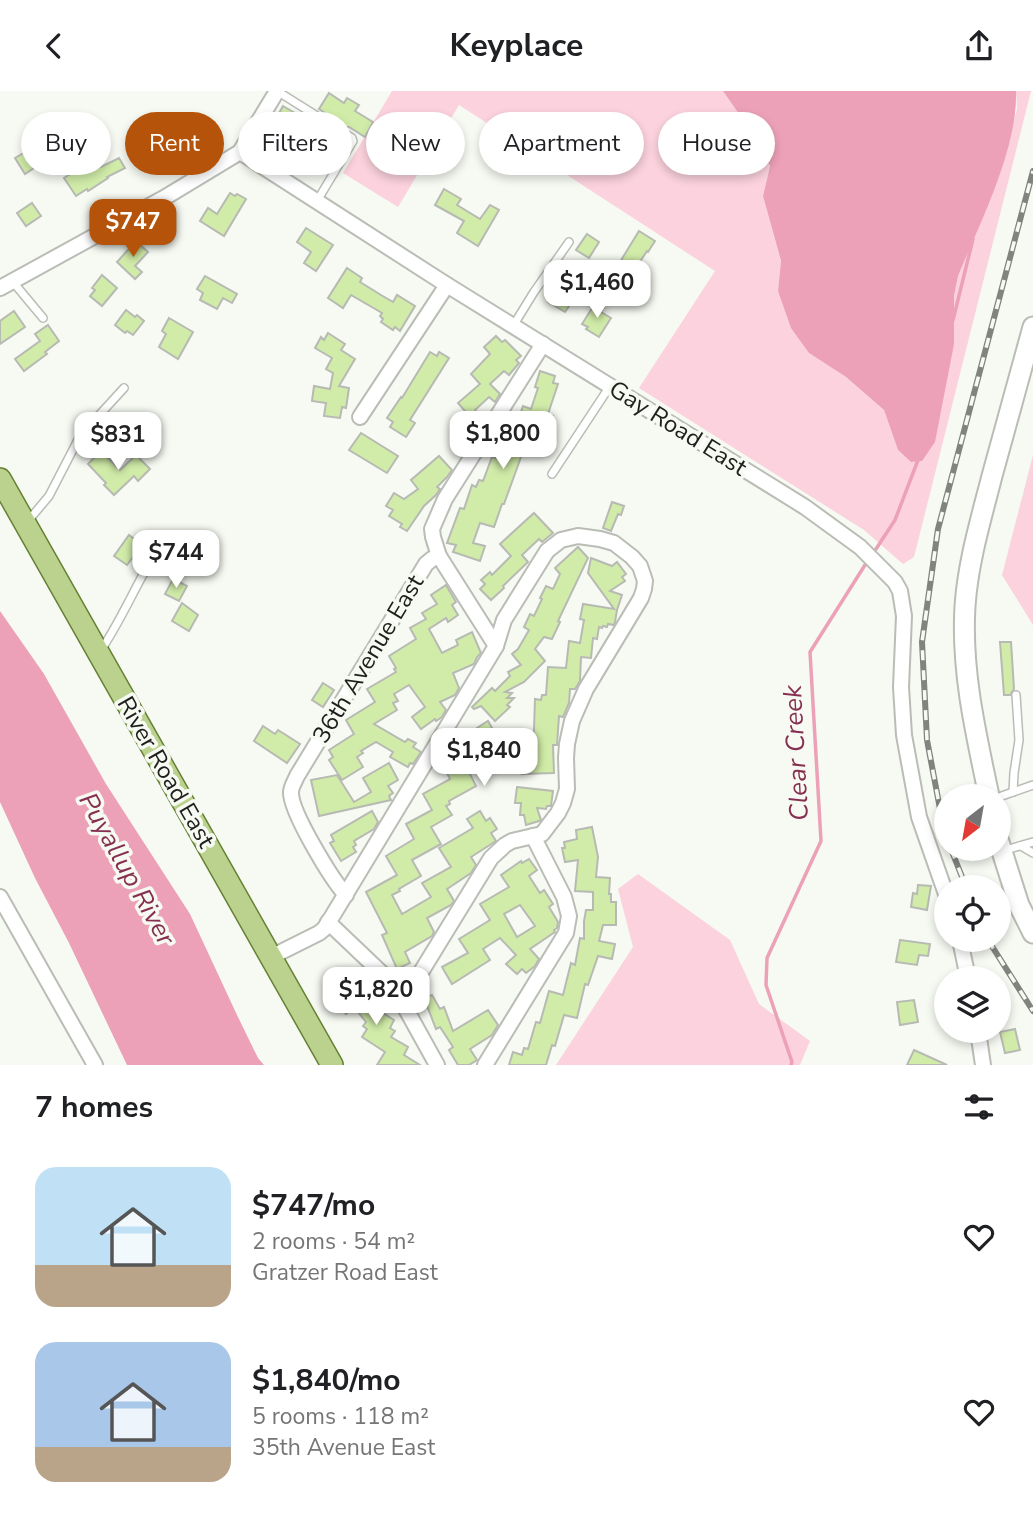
<!DOCTYPE html>
<html lang="en">
<head>
<meta charset="utf-8">
<style>
	:root { --surface:#fff; --page:#f2f2f2; --text:#202124; --muted:#757577; --accent:#b45309 }
	body { margin:0; font-family:"Nunito Sans",sans-serif; background:var(--page); color:var(--text); height:100vh; display:flex; flex-direction:column; font-size:26px; white-space:nowrap }
	* { box-sizing:border-box; margin:0 }
	p { font-size:23px; color:var(--muted) }
	.icon { flex:none; width:38px; height:38px; fill:none; stroke:currentColor; stroke-width:2; stroke-linecap:round; stroke-linejoin:round }
	.map { position:relative; height:974px; overflow:hidden }
	.drawer { display:flex; flex-direction:column; background:var(--surface); flex:1 }
	.drawer>* { flex:none }
	.guide { position:absolute; left:21px; top:21px; width:992px; height:63px; display:flex; gap:14px }
	.needle { width:46px; rotate:211deg }
	.tools { position:absolute; left:934px; top:693px; display:grid; gap:14px }
	.tools a { display:grid; place-items:center; width:77px; height:77px; border-radius:50%; background:var(--surface); box-shadow:0 4px 10px #0003; font-size:35px }
	.price { position:absolute; translate:-50% -60px; padding:0 16px; border-radius:14px; background:#fff; color:#222; font-size:23px; line-height:46px; filter:drop-shadow(0 2px 4px #0008) }
	.price::after { content:''; position:absolute; left:50%; top:42px; width:21px; height:16px; margin-left:-10px; background:inherit; clip-path:polygon(0 0,100% 0,50% 100%) }
	.price.current { background:var(--accent); color:#fff }
	ul { padding:0; list-style:none }
	li { display:flex; align-items:center; gap:21px; height:175px; padding:0 35px }
	li span { display:grid; place-items:center; flex:none; width:196px; height:140px; border-radius:21px; color:#555 }
	li>.icon { margin-inline-start:auto }
	span .icon { width:84px; height:84px; fill:#fffc; stroke-width:1 }
	li b { font-size:30px }
	h2 { display:flex; justify-content:space-between; align-items:center; height:84px; padding:0 35px; font-size:30px }
	.chip { padding:0 24px; border-radius:32px; background:var(--surface); box-shadow:0 4px 10px #0003; font-size:24px; line-height:63px }
	.chip.current { background:var(--accent); color:#fff }
	header { display:flex; justify-content:space-between; align-items:center; height:91px; padding:0 35px; background:var(--surface); font-size:32px; font-weight:700 }
	.map>svg:first-child { display:block }
	.green { fill:#fbd2dd }
	.water { fill:#eca1b8 }
	.lines { fill:none; stroke-linecap:round; stroke-linejoin:round }
	.stream { stroke:#eca1b8; stroke-width:3.5 }
	.building { fill:#d1eca9; stroke:#b7bab3; stroke-width:2; fill-rule:evenodd }
	.lane-casing { stroke:#babdb6; stroke-width:10 }
	.street-casing { stroke:#babdb6; stroke-width:18 }
	.secondary-casing { stroke:#babdb6; stroke-width:23 }
	.primary-casing { stroke:#668034; stroke-width:24 }
	.lane { stroke:#fff; stroke-width:7 }
	.street { stroke:#fff; stroke-width:14 }
	.secondary { stroke:#fff; stroke-width:19 }
	.primary { stroke:#bad28d; stroke-width:21 }
	.rail-casing { stroke:#81837e; stroke-width:6 }
	.rail { stroke:#f6faf2; stroke-width:3.5; stroke-dasharray:10; stroke-linecap:butt }
	.labels { text-anchor:middle; dominant-baseline:central; stroke-width:7; stroke-linejoin:round; paint-order:stroke }
	.street-label { font-size:24px; fill:#1e1f1c; stroke:#f6faf2 }
	.water-label { font-size:26px; font-style:italic; fill:#862f50; stroke:#f6faf2 }
</style>
</head>
<body>
<header><svg class="icon" aria-label="back" viewBox="0 0 24 24"><path d="M15 5l-7 7 7 7"/></svg>Keyplace<svg class="icon" aria-label="share" viewBox="0 0 24 24"><path d="M12 15V3M7 8l5-5 5 5M5 13v7h14v-7"/></svg></header>
<div class="map">
<svg width="1033" height="974" viewBox="0 0 1033 974">
	<rect width="100%" height="100%" fill="#f6faf2"/>
	<g class="green">
		<polygon points="392,0 723,0 757,49 770,75 763,105 781,171 778,200 809,262 846,286 884,319 898,359 911,371 922,370 954,253 954,205 958,185 991,107 1017,18 1016,0 1031,0 914,466 903,473 864,439 639,297 715,180 459,14 398,116 343,82"/>
		<polygon points="1033,364 1033,534 1002,484"/>
		<polygon points="638,783 730,849 759,913 810,950 800,974 556,974 633,856 618,798"/>
	</g>
	<g class="water">
		<path d="M723,0h293c2,57 -36,132 -58,185l-4,20v48l-19,98 -13,19 -11,1 -13,-12 -14,-40 -38,-33 -37,-24 -18,-25 -13,-37 3,-30 -18,-65 7,-30 -13,-26z"/>
		<polygon points="0,520 44,583 106,693 190,823 237,924 258,967 264,974 127,974 69,852 35,787 0,711"/>
	</g>
	<g class="lines">
		<g class="stream">
			<polyline points="953,229 973,148"/>
			<polyline points="876,458 895,429 918,369"/>
			<polyline points="791,974 792,971 766,894 767,867 821,750 810,561 865,474"/>
		</g>
	</g>
	<g class="building">
		<polygon points="329,2 344,12 347,7 359,14 355,20 373,31 365,46 349,36 346,36 319,18"/>
		<polygon points="283,15 295,22 288,33 277,26"/>
		<polygon points="323,36 339,46 329,63 324,60 315,75 302,67"/>
		<polygon points="162,37 166,50 177,44 180,49 189,45 196,59 177,70 167,51 168,55 159,57 153,39"/>
		<polygon points="27,60 37,75 25,83 15,67"/>
		<polygon points="95,67 101,76 119,67 125,77 107,86 108,87 88,100 87,98 76,105 64,87"/>
		<polygon points="444,98 461,108 457,114 480,128 490,114 499,119 478,155 457,142 464,130 435,114"/>
		<polygon points="230,102 235,105 237,103 246,108 224,145 200,130 208,117 217,123"/>
		<polygon points="32,112 41,125 26,135 17,122"/>
		<polygon points="306,137 333,154 316,180 304,172 311,161 297,151"/>
		<polygon points="639,140 655,150 648,161 647,160 626,192 612,184"/>
		<polygon points="587,143 599,151 589,167 576,159"/>
		<polygon points="136,150 148,161 135,175 142,181 135,188 117,171"/>
		<polygon points="347,177 362,187 360,191 381,204 393,211 397,204 415,215 400,240 395,236 393,239 381,231 383,228 380,225 382,222 351,204 343,217 328,207"/>
		<polygon points="102,184 117,197 102,215 90,205 95,199 92,197"/>
		<polygon points="205,185 237,203 232,212 223,207 217,218 200,209 203,202 197,198"/>
		<polygon points="558,194 576,205 565,221 548,211"/>
		<polygon points="596,211 604,216 601,221 611,227 599,246 586,238 588,236 582,233"/>
		<polygon points="126,219 135,226 137,224 144,230 133,244 127,240 125,242 115,234"/>
		<polygon points="14,220 25,236 0,253 0,230"/>
		<polygon points="169,227 193,241 178,268 159,256 166,243 162,240"/>
		<polygon points="48,234 59,250 45,261 47,263 24,280 15,268 40,250 35,243"/>
		<polygon points="328,242 345,253 341,259 355,268 339,295 349,297 346,317 342,316 340,327 324,325 326,312 312,310 314,295 330,298 333,282 326,278 332,267 315,257 321,246 324,249"/>
		<polygon points="496,245 502,251 505,249 521,265 516,269 519,272 509,284 504,280 490,293 500,303 495,311 489,306 475,319 481,326 467,338 457,327 465,320 458,312 480,293 471,283 490,263 484,256"/>
		<polygon points="430,261 437,265 439,261 449,267 410,329 415,332 406,346 390,336 393,331 387,327 401,306 402,307"/>
		<polygon points="540,280 555,285 553,292 558,293 548,323 553,325 540,360 525,355 504,413 502,413 494,436 480,432 473,452 485,455 480,470 453,461 456,454 447,452 460,417 464,418 472,394 476,396 479,389 483,390 492,366 496,367 498,364 499,364 507,341 513,343 523,315 531,318 538,297 535,296"/>
		<polygon points="361,342 398,365 387,382 349,359"/>
		<polygon points="101,360 120,379 136,364 150,378 138,390 134,385 114,404 104,394 106,392 88,373"/>
		<polygon points="439,365 452,379 447,386 437,396 440,398 436,404 424,415 407,440 400,436 402,433 389,425 393,419 386,415 394,402 404,408 418,398 411,389"/>
		<polygon points="612,411 624,415 621,424 618,423 611,440 603,437"/>
		<polygon points="534,422 553,442 542,451 539,448 522,464 528,471 503,495 504,497 491,509 480,498 485,493 481,489 490,481 492,484 511,465 500,453"/>
		<polygon points="129,444 142,454 127,474 114,465"/>
		<polygon points="578,456 588,467 558,530 560,531 552,548 544,546 535,558 545,570 524,591 505,601 512,602 507,607 514,607 507,614 510,616 495,630 481,615 474,618 472,616 492,597 495,600 510,585 508,581 521,574 512,563 518,558 529,539 524,536 530,523 534,525 542,508 540,507 546,495 553,498 560,483 555,477"/>
		<polygon points="591,467 612,475 617,471 626,483 622,486 625,490 610,500 622,504 617,519 615,531 614,534 608,533 607,536 603,535 602,537 599,536 597,548 593,547 591,567 581,566 580,590 575,598 570,598 569,612 563,626 559,625 557,654 553,654 554,682 522,683 492,665 468,679 476,695 449,710 450,713 446,715 452,724 431,736 441,753 412,769 421,785 399,798 400,800 392,804 402,823 431,806 422,792 451,776 439,757 473,737 467,728 480,720 486,730 490,727 497,738 491,742 496,750 471,766 476,774 471,782 447,798 454,810 451,814 427,827 434,841 432,845 405,861 410,872 397,878 382,844 387,842 366,801 397,784 386,765 414,748 406,733 432,719 423,703 450,688 444,676 470,662 462,650 479,640 477,637 488,630 499,649 533,669 535,608 541,609 542,604 546,604 548,576 566,577 569,550 580,552 584,529 580,528 583,513 614,518 588,482"/>
		<polygon points="173,488 187,495 179,510 165,503"/>
		<polygon points="446,494 456,511 452,514 458,524 448,531 446,527 429,538 442,562 458,554 456,549 472,541 481,562 477,566 474,573 453,582 459,597 455,604 440,611 446,619 442,626 436,630 435,628 421,638 412,626 425,616 409,594 394,603 398,610 393,612 397,619 374,633 405,651 408,648 416,652 413,656 421,661 413,673 410,672 408,676 390,666 393,661 376,651 361,660 363,662 357,666 363,676 342,689 329,669 333,666 329,659 354,643 346,629 375,611 367,598 396,581 394,578 396,577 389,565 416,548 410,537 426,528 422,522 437,513 431,504"/>
		<polygon points="182,512 198,524 189,540 172,530"/>
		<polygon points="1000,551 1011,551 1014,598 1010,604 1004,604"/>
		<polygon points="323,592 334,599 323,616 312,609"/>
		<polygon points="263,635 275,643 278,639 300,653 287,672 254,650"/>
		<polygon points="389,672 398,689 388,695 393,702 389,705 391,709 319,725 311,689 337,684 354,711 371,701 363,687"/>
		<polygon points="517,696 553,700 551,715 547,715 546,718 537,717 541,729 539,730 526,734 524,724 520,724 521,712 515,712"/>
		<polygon points="372,720 378,731 374,738 354,750 356,754 353,756 356,761 341,770 330,752 334,750 331,744"/>
		<polygon points="592,736 598,766 596,786 610,787 609,803 611,803 611,811 616,811 616,834 603,834 599,850 615,853 612,868 598,865 588,894 585,893 577,927 564,924 555,955 552,954 546,974 509,974 513,961 522,964 524,957 528,958 536,931 540,932 549,900 563,904 571,872 575,874 580,847 584,848 584,830 586,819 593,819 593,801 575,800 578,769 565,771 562,757 565,757 564,751 577,748 576,739"/>
		<path d="M529,768l8,11 -8,6 11,17 4,-3 9,14 -4,3 9,15 -1,6 -3,2 1,2 -25,17 9,10 -4,7 -9,7 -4,-4 -5,5 -11,-10 10,-9 -16,-17 -17,11 7,11 -38,24 -10,-17 26,-14 -9,-14 31,-19 -10,-16 29,-17 -8,-12 20,-14 1,2zM520,814l15,21 -18,11 -13,-23z"/>
		<polygon points="918,794 931,795 927,819 911,816 913,802 917,803"/>
		<polygon points="900,849 930,853 928,865 919,864 917,874 896,871"/>
		<polygon points="361,892 379,914 375,917 394,929 390,937 395,940 391,946 408,956 404,964 420,974 377,974 385,961 362,946 367,938 363,935 366,931 354,916 346,923 337,911"/>
		<polygon points="432,904 440,918 444,916 453,940 488,919 498,934 492,944 470,958 477,969 469,974 458,974 449,959 453,956 440,936 436,938 424,907"/>
		<polygon points="914,909 918,931 900,934 897,911"/>
		<polygon points="1015,938 1020,959 1005,962 1000,941"/>
		<polygon points="914,959 947,974 907,974"/>
	</g>
	<g class="lines">
		<g class="lane-casing">
			<g id="lane">
				<polyline points="277,0 352,47 353,50 317,110"/>
				<polyline points="13,191 43,227"/>
				<polyline points="513,235 534,201 569,151"/>
				<polyline points="552,383 610,295"/>
				<polyline points="28,430 49,405 80,345 124,297"/>
				<path d="M101,559c17,-25 29,-52 44,-79"/>
				<polyline points="1013,701 1033,694"/>
				<polyline points="999,706 1013,701 1014,682 1019,649 1016,604"/>
				<polyline points="1021,755 1033,762"/>
				<polyline points="1002,760 1033,751"/>
			</g>
		</g>
		<g class="street-casing">
			<g id="street">
				<polyline points="277,0 240,61 447,194 805,416 860,456 895,491 900,500 904,525 901,596 904,644 919,726 947,806"/>
				<polyline points="0,197 164,107 240,61"/>
				<polyline points="360,326 447,194"/>
				<polyline points="496,555 439,465 433,446 432,438 445,408 543,253"/>
				<path d="M346,804c-14,-15 -56,-84 -55,-103 0,-5 4,-11 6,-16l129,-212 6,-5 7,-3"/>
				<polyline points="0,806 95,974"/>
				<polyline points="328,831 391,891 437,974"/>
				<polyline points="960,849 968,887"/>
				<polyline points="271,866 319,842 324,838 333,824 496,555 504,529 547,460 561,449 578,445 600,448 614,452 632,466 640,475 645,490 644,498 641,507 586,598 572,630 567,653 566,667 567,698 563,712 558,722 542,743 512,750 505,754 491,767 410,899 405,903 399,905"/>
				<polyline points="978,940 983,974"/>
				<polyline points="485,974 566,842 569,825 564,806 533,745"/>
			</g>
		</g>
		<g class="secondary-casing">
			<g id="secondary">
				<path d="M989,705c-13,-62 -28,-125 -24,-190 3,-44 16,-87 27,-130 14,-50 27,-99 41,-149"/>
				<polyline points="999,751 1019,814 1033,842"/>
			</g>
		</g>
		<g class="primary-casing">
			<polyline id="primary" points="0,388 332,974"/>
		</g>
		<use href="#lane" class="lane"/>
		<use href="#street" class="street"/>
		<use href="#secondary" class="secondary"/>
		<use href="#primary" class="primary"/>
		<g class="rail-casing">
			<g id="rail">
				<polyline points="947,747 944,739 927,649 922,551 938,438 1033,80"/>
				<polyline points="951,758 966,796"/>
				<polyline points="988,849 1033,920"/>
			</g>
		</g>
		<use href="#rail" class="rail"/>
	</g>
	<g class="labels">
		<g class="street-label">
			<text transform="translate(678 337) rotate(32)">Gay Road East</text>
			<text transform="translate(368 568) rotate(-59)">36th Avenue East</text>
			<text transform="translate(166 681) rotate(60)">River Road East</text>
		</g>
		<g class="water-label">
			<text transform="translate(796 662) rotate(-93)">Clear Creek</text>
			<text transform="translate(127 778) rotate(61)">Puyallup River</text>
		</g>
	</g>
</svg>
<div class="tools">
<a><svg class="needle" viewBox="-14 -14 28 28"><path d="M0-13l5 13h-10z" fill="#e53935"/><path d="M0 13l5-13h-10z" fill="#757577"/></svg></a>
<a><svg class="icon" aria-label="locate" viewBox="0 0 24 24"><circle cx="12" cy="12" r="6"/><path d="M12 2v4M12 18v4M2 12h4M18 12h4"/></svg></a>
<a><svg class="icon" aria-label="layers" viewBox="0 0 24 24"><path d="M12 4l9 5-9 5-9-5zM3 14l9 5 9-5"/></svg></a>
</div>
<b class="price current" style="left:133px;top:168px">$747</b>
<b class="price" style="left:597px;top:229px">$1,460</b>
<b class="price" style="left:503px;top:380px">$1,800</b>
<b class="price" style="left:118px;top:381px">$831</b>
<b class="price" style="left:176px;top:499px">$744</b>
<b class="price" style="left:484px;top:697px">$1,840</b>
<b class="price" style="left:376px;top:936px">$1,820</b>
<div class="guide">
<a class="chip">Buy</a>
<a class="chip current">Rent</a>
<a class="chip">Filters</a>
<a class="chip">New</a>
<a class="chip">Apartment</a>
<a class="chip">House</a>
</div>
</div>
<section class="drawer">
<h2>7 homes<svg class="icon" aria-label="filters" viewBox="0 0 24 24"><path d="M4 7h16M4 17h16"/><circle cx="9" cy="7" r="2"/><circle cx="15" cy="17" r="2"/></svg></h2>
<ul>
<li><span style="background:linear-gradient(#bfe0f5 70%,#b9a48a 0)"><svg class="icon" aria-label="home" viewBox="0 0 24 24"><path d="M3 11l9-7 9 7M6 9v11h12V9"/></svg></span><div><b>$747/mo</b><p>2 rooms · 54 m²</p><p>Gratzer Road East</p></div><svg class="icon" aria-label="heart" viewBox="0 0 24 24"><path d="M12 20l-8-8c-3-5 5-10 8-4 3-6 11-1 8 4z"/></svg></li>
<li><span style="background:linear-gradient(#a9c7e8 75%,#b9a48a 0)"><svg class="icon" aria-label="home" viewBox="0 0 24 24"><path d="M3 11l9-7 9 7M6 9v11h12V9"/></svg></span><div><b>$1,840/mo</b><p>5 rooms · 118 m²</p><p>35th Avenue East</p></div><svg class="icon" aria-label="heart" viewBox="0 0 24 24"><path d="M12 20l-8-8c-3-5 5-10 8-4 3-6 11-1 8 4z"/></svg></li>
</ul>
</section>
</body>
</html>
